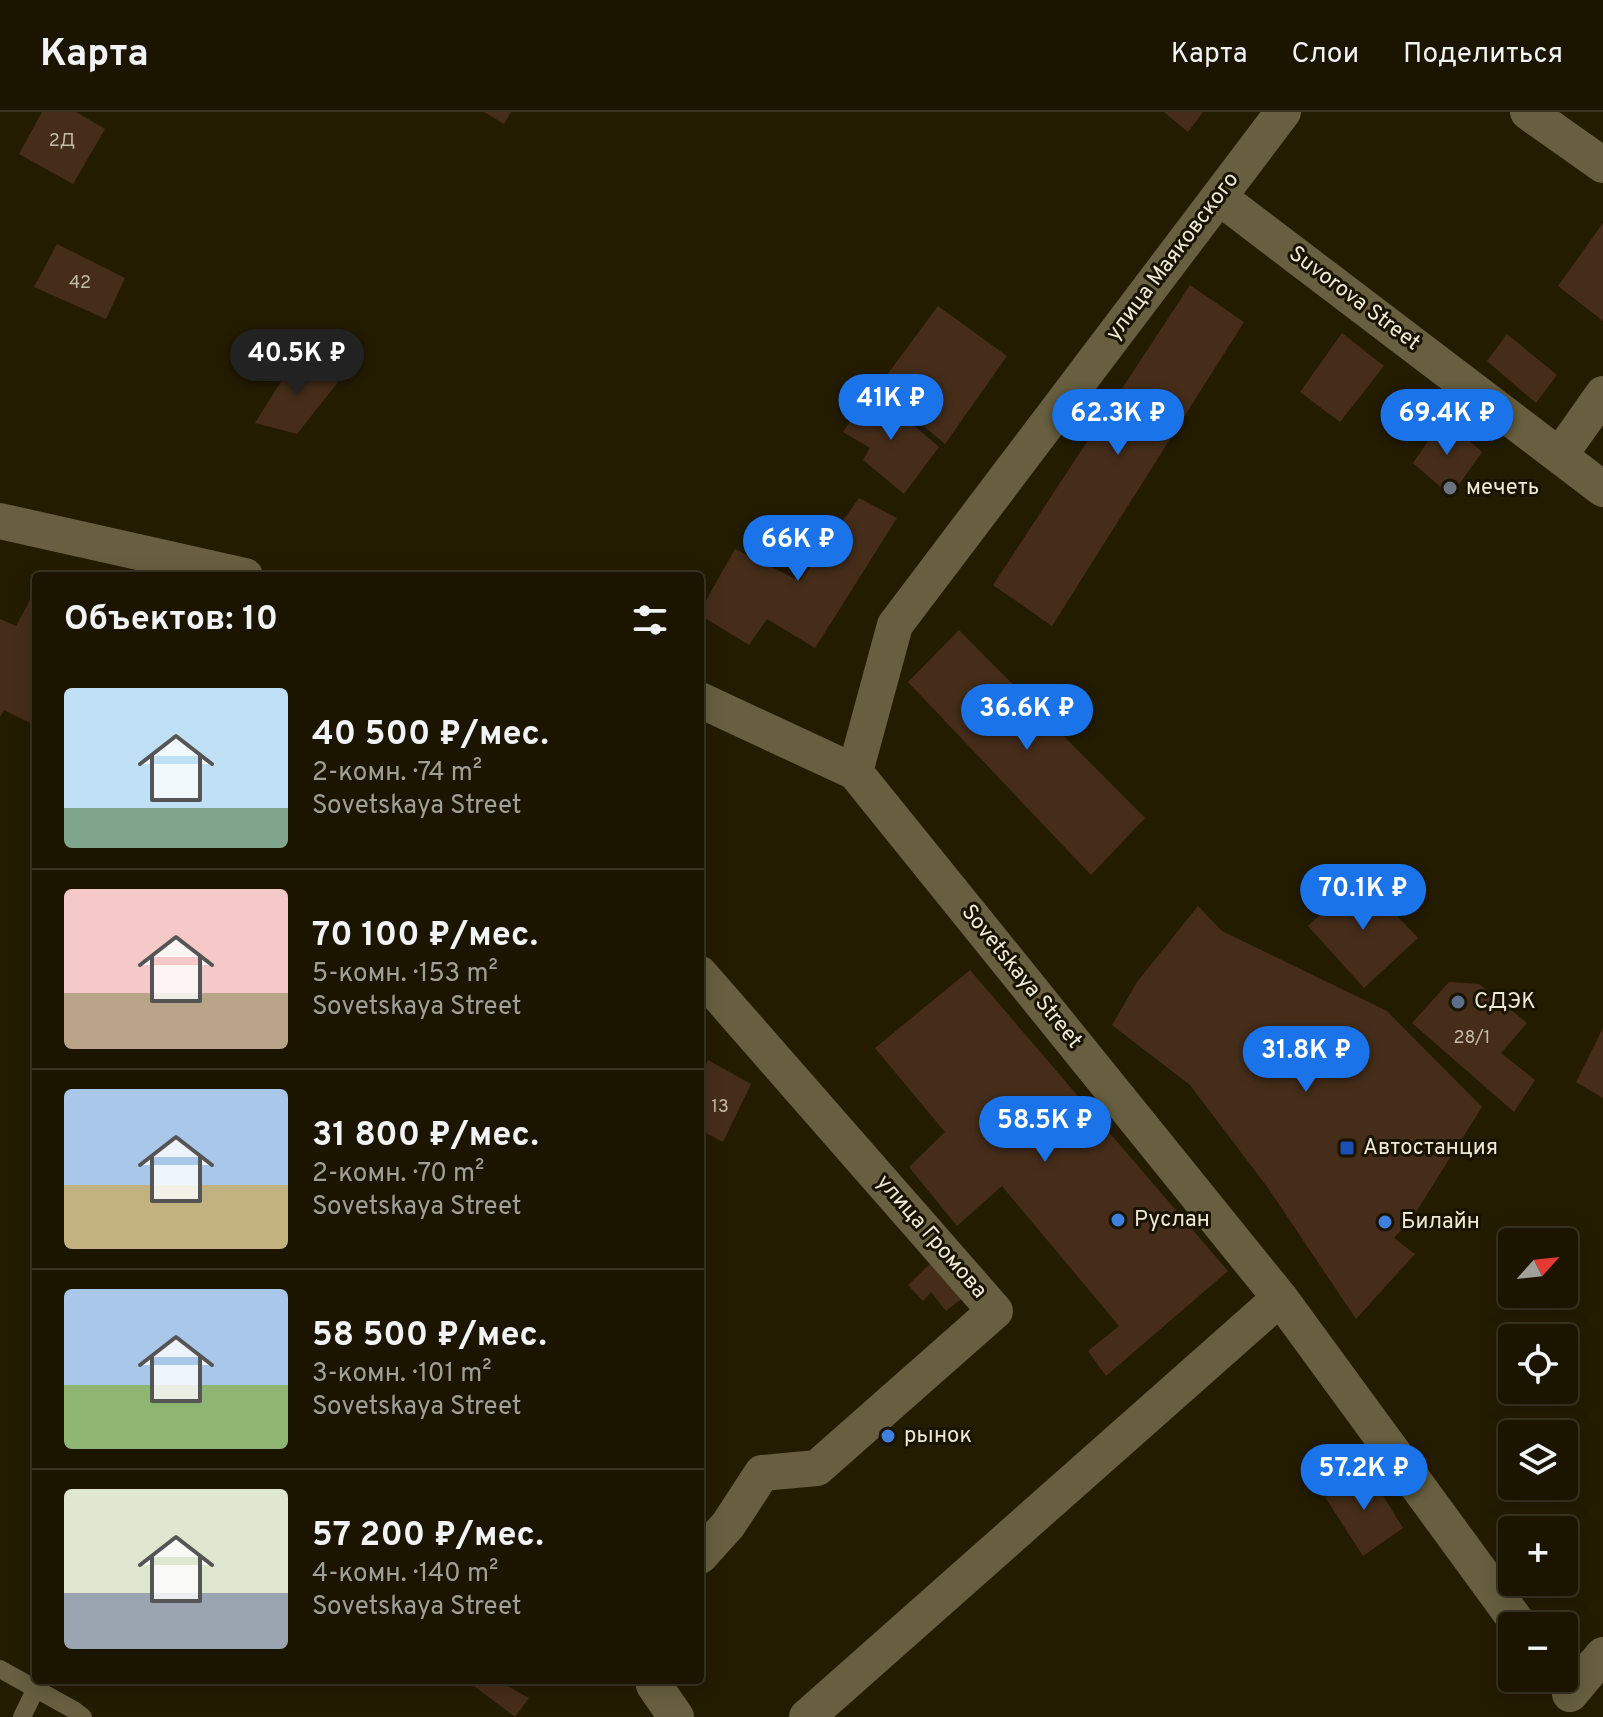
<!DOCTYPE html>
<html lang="ru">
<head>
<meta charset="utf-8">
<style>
	:root { --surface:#1b1500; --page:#28220f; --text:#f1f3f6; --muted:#a09f99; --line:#393422; --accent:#1a73e8 }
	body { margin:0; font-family:Overpass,sans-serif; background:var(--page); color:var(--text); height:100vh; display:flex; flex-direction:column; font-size:30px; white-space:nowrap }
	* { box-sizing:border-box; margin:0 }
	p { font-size:26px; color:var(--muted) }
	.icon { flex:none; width:44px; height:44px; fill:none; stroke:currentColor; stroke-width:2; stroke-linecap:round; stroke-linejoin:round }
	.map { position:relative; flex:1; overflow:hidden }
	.sheet { position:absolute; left:32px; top:460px; width:672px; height:1112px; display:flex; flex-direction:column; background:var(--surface); border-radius:8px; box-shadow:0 4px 20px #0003,0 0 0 2px var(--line) }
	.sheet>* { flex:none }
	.needle { width:52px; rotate:63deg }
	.fabs { position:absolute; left:1498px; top:1116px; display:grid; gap:16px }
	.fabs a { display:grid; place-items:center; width:80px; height:80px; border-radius:8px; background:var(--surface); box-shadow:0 4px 20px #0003,0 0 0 2px var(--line); font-size:40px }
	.price { position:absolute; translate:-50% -68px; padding:0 18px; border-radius:28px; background:var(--accent); color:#fff; font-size:26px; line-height:52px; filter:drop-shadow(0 2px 4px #0008) }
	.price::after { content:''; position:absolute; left:50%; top:48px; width:24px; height:18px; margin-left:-12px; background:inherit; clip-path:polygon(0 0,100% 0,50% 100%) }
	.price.current { background:#222; color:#fff }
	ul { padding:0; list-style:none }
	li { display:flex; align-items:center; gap:24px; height:200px; padding:0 32px }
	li+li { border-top:2px solid var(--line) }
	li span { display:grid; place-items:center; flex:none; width:224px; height:160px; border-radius:8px; color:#555 }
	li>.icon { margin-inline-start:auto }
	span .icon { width:96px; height:96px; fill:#fffc; stroke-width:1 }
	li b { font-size:34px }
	h2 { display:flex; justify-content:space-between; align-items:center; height:96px; padding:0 32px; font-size:34px }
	header { display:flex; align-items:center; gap:48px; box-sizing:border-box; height:112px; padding:0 40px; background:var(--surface); border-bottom:2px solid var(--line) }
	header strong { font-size:38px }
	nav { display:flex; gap:44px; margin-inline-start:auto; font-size:28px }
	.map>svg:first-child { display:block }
	.building { fill:#452d19 }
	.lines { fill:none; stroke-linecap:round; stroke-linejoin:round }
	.service { stroke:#675f3f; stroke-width:18 }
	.minor { stroke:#675f3f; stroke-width:36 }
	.worship-dot { fill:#6b7280; stroke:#191300; stroke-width:3 }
	.service-dot { fill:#5c6f8a; stroke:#191300; stroke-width:3 }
	.transit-dot { fill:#1a4fb4; stroke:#191300; stroke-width:3 }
	.shop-dot { fill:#3f7fe0; stroke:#191300; stroke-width:3 }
	.labels { text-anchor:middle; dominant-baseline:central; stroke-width:6; stroke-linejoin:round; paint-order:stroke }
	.number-label { font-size:18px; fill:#c4bba8 }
	.street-label { font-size:22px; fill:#efead8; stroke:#191300 }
	.poi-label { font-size:22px; fill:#efead8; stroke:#191300; text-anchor:start }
</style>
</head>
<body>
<header>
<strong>Карта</strong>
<nav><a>Карта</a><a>Слои</a><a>Поделиться</a></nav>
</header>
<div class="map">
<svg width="1603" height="1605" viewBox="0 0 1603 1605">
	<rect width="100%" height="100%" fill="#241c00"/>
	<g class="building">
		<polygon points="42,0 76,0 105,17 73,72 19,42"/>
		<polygon points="484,0 511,0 504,12"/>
		<polygon points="1164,0 1203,0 1188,20"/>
		<polygon points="1603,111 1603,209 1558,174"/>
		<polygon points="57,132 125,166 106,207 34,175"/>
		<polygon points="1190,173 1244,210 1052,514 993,473"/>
		<polygon points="938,194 1007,244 945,332 878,275"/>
		<polygon points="1342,221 1384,254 1340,310 1300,280"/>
		<polygon points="1507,222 1557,263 1536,291 1487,249"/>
		<polygon points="298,242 338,270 297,322 255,311"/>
		<polygon points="872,278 939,335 904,382 863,348 870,336 843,320"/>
		<polygon points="1444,306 1482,340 1451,384 1413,351"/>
		<polygon points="859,386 897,406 815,536 767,507 749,533 700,503 700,499 735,437 800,469"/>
		<polygon points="36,477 36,614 4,598 0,605 0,507 16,514"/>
		<polygon points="959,518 1145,706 1091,763 908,570"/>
		<polygon points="1360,765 1418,826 1364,876 1308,814"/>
		<polygon points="1198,794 1222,819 1387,899 1482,995 1411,1108 1394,1126 1415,1142 1356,1207 1268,1076 1190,973 1112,913 1137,870"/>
		<polygon points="970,858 1228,1159 1106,1264 1088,1239 1119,1214 1002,1074 957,1114 909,1055 945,1020 875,936"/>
		<polygon points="1449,870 1479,872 1527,911 1501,941 1535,968 1514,1000 1412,911"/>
		<polygon points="1603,916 1603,986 1576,970"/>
		<polygon points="708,948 751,972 723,1030 700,1018 700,965"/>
		<polygon points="933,1149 964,1185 946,1199 931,1180 923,1189 908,1173"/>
		<polygon points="1366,1356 1403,1416 1363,1444 1325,1385"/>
		<polygon points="466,1568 503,1568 502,1571 529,1586 515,1605"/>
	</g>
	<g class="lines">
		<g class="service">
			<polyline points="0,1557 74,1598 83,1605"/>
			<polyline points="22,1605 40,1568"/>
		</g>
		<g class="minor">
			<polyline points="1528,0 1603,53"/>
			<polyline points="1219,85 1603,377"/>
			<polyline points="1560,343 1603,282"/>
			<polyline points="0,409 245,464"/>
			<polyline points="700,588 855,660 1280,1186 1520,1514"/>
			<polyline points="855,660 895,513 1283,0"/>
			<polyline points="700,862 995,1199 817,1356 762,1361 728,1413 700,1444"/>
			<polyline points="653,1568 654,1573 676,1605"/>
			<polyline points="1570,1582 1603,1543"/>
			<polyline points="807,1605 1280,1186"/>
		</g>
	</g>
	<circle class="worship-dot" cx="1450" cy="376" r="8"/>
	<circle class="service-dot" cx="1458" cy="890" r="8"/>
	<rect class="transit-dot" x="1339" y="1028" width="16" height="16" rx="4"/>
	<g class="shop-dot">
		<circle cx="1118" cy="1108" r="8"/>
		<circle cx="1385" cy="1110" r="8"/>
		<circle cx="888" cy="1324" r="8"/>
	</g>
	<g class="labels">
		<g class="number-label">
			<text x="62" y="29">2Д</text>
			<text x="80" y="171">42</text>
			<text x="1472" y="926">28/1</text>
			<text x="720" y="995">13</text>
		</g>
		<g class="street-label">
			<text transform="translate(1173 145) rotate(-53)">улица Маяковского</text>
			<text transform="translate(1354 187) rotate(37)">Suvorova Street</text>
			<text transform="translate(1021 865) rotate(51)">Sovetskaya Street</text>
			<text transform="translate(931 1125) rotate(49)">улица Громова</text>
		</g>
		<g class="poi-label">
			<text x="1466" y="376">мечеть</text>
			<text x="1474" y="890">СДЭК</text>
			<text x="1363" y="1036">Автостанция</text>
			<text x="1134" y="1108">Руслан</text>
			<text x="1401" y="1110">Билайн</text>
			<text x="904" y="1324">рынок</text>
		</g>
	</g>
</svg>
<div class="fabs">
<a><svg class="needle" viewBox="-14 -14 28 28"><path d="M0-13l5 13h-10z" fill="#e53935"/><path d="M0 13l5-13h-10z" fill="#a09f99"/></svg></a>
<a><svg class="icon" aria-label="locate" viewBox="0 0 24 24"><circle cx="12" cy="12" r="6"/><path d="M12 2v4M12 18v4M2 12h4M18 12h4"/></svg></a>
<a><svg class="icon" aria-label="layers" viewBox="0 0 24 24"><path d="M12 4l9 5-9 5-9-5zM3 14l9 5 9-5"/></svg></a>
<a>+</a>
<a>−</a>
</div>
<b class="price current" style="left:297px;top:285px">40.5K ₽</b>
<b class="price" style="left:891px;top:330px">41K ₽</b>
<b class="price" style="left:1118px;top:345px">62.3K ₽</b>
<b class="price" style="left:1447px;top:345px">69.4K ₽</b>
<b class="price" style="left:798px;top:471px">66K ₽</b>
<b class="price" style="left:1027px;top:640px">36.6K ₽</b>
<b class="price" style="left:1363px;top:820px">70.1K ₽</b>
<b class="price" style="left:1306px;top:982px">31.8K ₽</b>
<b class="price" style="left:1045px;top:1052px">58.5K ₽</b>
<b class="price" style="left:1364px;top:1400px">57.2K ₽</b>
<section class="sheet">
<h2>Объектов: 10<svg class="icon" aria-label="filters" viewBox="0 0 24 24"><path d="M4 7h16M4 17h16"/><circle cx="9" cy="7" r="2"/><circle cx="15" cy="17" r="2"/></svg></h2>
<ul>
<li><span style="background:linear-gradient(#bfe0f5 75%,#7fa58c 0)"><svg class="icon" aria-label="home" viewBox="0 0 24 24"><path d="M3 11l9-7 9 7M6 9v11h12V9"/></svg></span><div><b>40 500 ₽/мес.</b><p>2-комн. · 74 m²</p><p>Sovetskaya Street</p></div></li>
<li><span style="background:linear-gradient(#f6c9c9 65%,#b9a48a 0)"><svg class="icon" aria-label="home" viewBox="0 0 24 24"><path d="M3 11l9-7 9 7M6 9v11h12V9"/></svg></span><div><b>70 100 ₽/мес.</b><p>5-комн. · 153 m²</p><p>Sovetskaya Street</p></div></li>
<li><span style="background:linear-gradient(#a9c7e8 60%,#c2b280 0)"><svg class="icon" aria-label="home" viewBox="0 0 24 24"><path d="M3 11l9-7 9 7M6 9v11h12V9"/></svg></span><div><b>31 800 ₽/мес.</b><p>2-комн. · 70 m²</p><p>Sovetskaya Street</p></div></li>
<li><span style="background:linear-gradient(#a9c7e8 60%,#8fb573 0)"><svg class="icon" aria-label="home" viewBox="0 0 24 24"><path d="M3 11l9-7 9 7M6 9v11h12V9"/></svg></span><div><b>58 500 ₽/мес.</b><p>3-комн. · 101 m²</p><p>Sovetskaya Street</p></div></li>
<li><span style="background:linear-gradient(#dfe7d0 65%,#9aa5b1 0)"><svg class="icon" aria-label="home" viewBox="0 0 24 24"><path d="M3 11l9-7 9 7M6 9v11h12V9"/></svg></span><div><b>57 200 ₽/мес.</b><p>4-комн. · 140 m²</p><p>Sovetskaya Street</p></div></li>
</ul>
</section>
</div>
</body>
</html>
